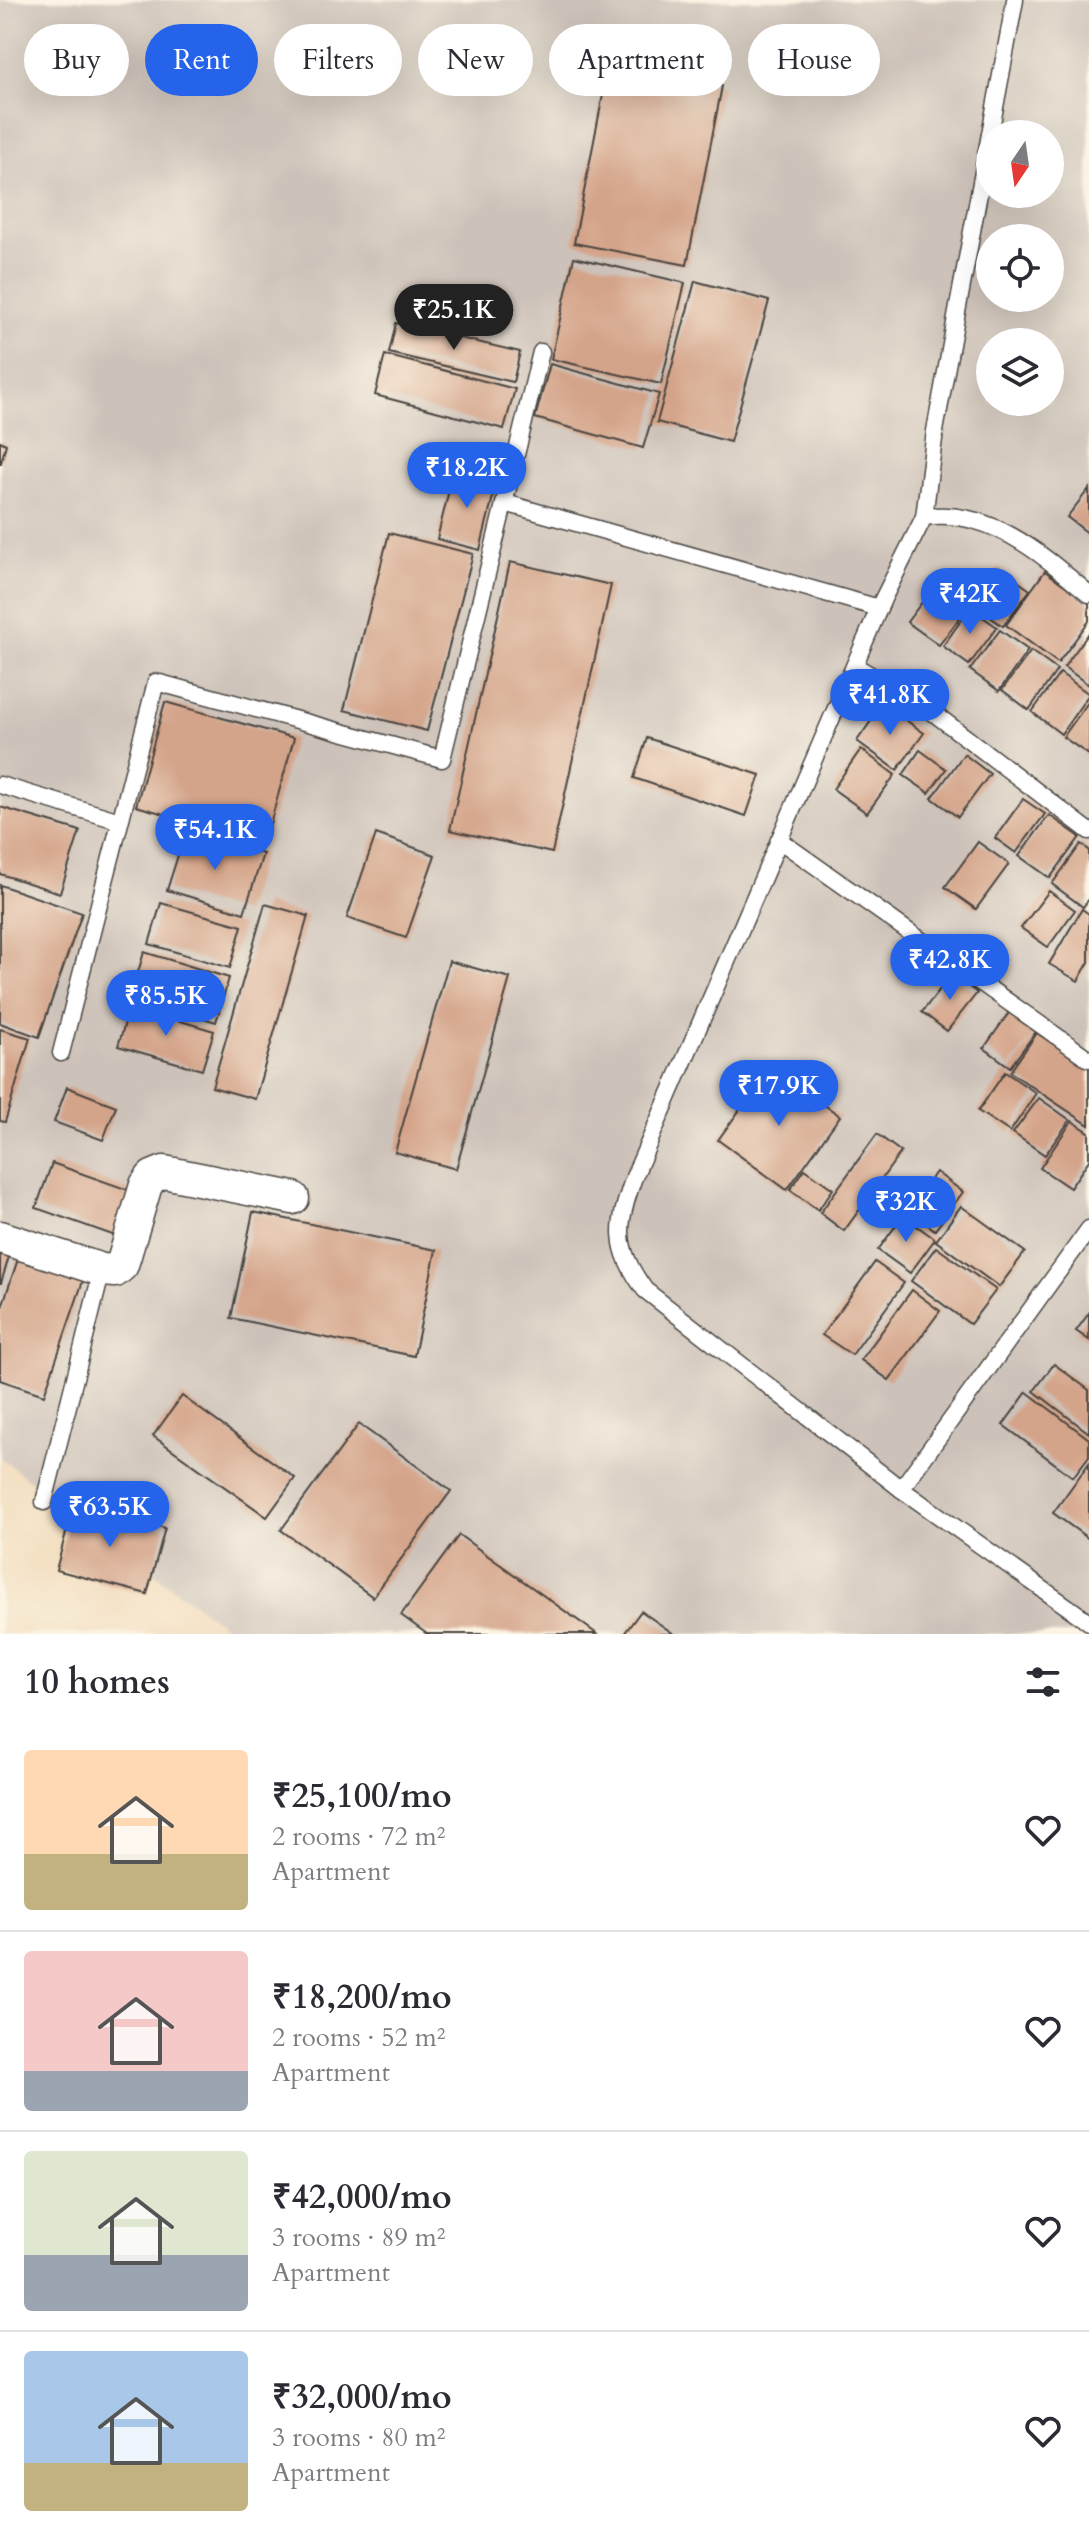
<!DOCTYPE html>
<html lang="en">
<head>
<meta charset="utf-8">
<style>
	:root { --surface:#fff; --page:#f2f2f3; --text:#2b2b33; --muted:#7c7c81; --line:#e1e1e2; --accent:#2563eb }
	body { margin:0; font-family:Cardo,serif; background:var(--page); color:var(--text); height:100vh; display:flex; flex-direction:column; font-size:30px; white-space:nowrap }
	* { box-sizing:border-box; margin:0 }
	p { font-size:26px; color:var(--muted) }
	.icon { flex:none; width:44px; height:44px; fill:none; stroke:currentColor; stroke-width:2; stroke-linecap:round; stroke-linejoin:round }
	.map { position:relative; height:1634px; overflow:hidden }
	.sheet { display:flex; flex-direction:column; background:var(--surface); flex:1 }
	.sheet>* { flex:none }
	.guide { position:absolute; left:24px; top:24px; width:1042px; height:72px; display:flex; gap:16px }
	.needle { width:52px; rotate:193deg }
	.controls { position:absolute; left:976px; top:120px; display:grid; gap:16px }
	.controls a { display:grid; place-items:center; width:88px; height:88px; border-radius:50%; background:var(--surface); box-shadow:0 8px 32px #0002; font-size:40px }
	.price { position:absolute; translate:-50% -68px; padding:0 18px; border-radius:28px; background:var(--accent); color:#fff; font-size:26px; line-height:52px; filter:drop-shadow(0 2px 4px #0008) }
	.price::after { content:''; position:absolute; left:50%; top:48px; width:24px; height:18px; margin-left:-12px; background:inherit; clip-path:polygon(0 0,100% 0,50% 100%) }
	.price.active { background:#222; color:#fff }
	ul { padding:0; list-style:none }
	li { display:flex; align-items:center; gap:24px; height:200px; padding:0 24px }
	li+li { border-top:2px solid var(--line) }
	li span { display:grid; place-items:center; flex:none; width:224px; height:160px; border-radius:8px; color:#555 }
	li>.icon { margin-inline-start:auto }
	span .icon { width:96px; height:96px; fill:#fffc; stroke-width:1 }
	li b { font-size:34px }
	h2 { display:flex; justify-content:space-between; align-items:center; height:96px; padding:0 24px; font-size:34px }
	.tag { padding:0 28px; border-radius:36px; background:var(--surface); box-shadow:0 8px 32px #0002; font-size:28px; line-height:72px }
	.tag.active { background:var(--accent); color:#fff }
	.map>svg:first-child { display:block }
	.industrial { fill:#cdc2b9; fill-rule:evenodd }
	.building { fill:#d4a48a }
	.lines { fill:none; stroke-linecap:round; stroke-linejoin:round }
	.service-casing { stroke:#494541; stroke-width:19 }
	.minor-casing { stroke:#494541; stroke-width:35 }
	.service { stroke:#fff; stroke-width:16 }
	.minor { stroke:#fff; stroke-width:32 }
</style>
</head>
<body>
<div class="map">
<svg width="1089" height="1634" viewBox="0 0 1089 1634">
	<rect width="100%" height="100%" fill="#fcf5e5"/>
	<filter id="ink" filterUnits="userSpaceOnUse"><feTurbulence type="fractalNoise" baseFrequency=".0125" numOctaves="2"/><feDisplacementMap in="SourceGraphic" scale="16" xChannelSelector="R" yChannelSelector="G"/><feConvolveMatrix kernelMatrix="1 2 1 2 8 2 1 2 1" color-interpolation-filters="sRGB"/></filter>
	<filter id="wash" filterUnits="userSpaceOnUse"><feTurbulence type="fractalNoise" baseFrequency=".006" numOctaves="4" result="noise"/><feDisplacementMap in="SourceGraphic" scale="32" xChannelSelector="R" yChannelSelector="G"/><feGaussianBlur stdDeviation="1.8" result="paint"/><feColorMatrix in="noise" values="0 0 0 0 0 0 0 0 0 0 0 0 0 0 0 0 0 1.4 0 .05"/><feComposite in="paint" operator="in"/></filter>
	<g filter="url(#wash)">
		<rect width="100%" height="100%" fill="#f2dbbb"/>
		<path class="industrial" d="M0,0h1089v1634h-854l-235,-176zM990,134h60v60h-60zM990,238h60v60h-60zM990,342h60v60h-60z"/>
		<g id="blocks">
			<g class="building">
				<polygon points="609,64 722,86 687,265 574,243"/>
				<polygon points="574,257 685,283 661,384 551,359"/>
				<polygon points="695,281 769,301 730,442 657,422"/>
				<polygon points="396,323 520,352 513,382 389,353"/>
				<polygon points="385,355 515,389 504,429 375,395"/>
				<polygon points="550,364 659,394 643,448 535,418"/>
				<polygon points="0,441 6,444 1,463 0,463"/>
				<polygon points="454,470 497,480 480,550 437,539"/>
				<polygon points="1089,489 1089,534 1067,517"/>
				<polygon points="389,533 473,554 427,731 344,710"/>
				<polygon points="510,562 611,585 552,853 450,830"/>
				<polygon points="998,567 1030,590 1003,626 972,604"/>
				<polygon points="1045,571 1089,603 1089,621 1058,663 1006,625"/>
				<polygon points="935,585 967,608 939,645 907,622"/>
				<polygon points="970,608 997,627 969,665 943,646"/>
				<polygon points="1000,630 1028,650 999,691 970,670"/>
				<polygon points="1089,633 1089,685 1064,667"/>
				<polygon points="1031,651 1057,670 1029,710 1002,690"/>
				<polygon points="1060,673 1089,694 1061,734 1032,712"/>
				<polygon points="1089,701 1089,755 1063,737"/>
				<polygon points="165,702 294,738 265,842 136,806"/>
				<polygon points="883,704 924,733 897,770 857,741"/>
				<polygon points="647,738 760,775 746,816 634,778"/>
				<polygon points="861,749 895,775 867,813 833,789"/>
				<polygon points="920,750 946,769 929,793 903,775"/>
				<polygon points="964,754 990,774 958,817 932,798"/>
				<polygon points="1023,799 1045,814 1016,853 995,838"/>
				<polygon points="0,807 80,831 60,893 0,874"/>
				<polygon points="1049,815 1080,837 1050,878 1019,856"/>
				<polygon points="186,830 263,854 244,913 167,890"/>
				<polygon points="376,834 435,855 406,938 347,918"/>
				<polygon points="978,842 1009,864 976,909 945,887"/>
				<polygon points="1081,844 1089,850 1089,899 1083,907 1052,884"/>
				<polygon points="0,885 82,913 39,1037 0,1023"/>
				<polygon points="1049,891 1075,910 1048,947 1021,928"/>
				<polygon points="161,903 242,926 230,968 149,944"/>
				<polygon points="265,904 308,916 255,1099 212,1087"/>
				<polygon points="1082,909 1089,914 1089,962 1078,981 1049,964"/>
				<polygon points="144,952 229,978 216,1022 131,996"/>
				<polygon points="449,961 510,978 456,1169 395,1152"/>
				<polygon points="952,974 977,993 947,1031 922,1012"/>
				<polygon points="130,1006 214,1031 202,1070 118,1046"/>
				<polygon points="1011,1010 1038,1029 1010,1067 984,1048"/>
				<polygon points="0,1029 30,1038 5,1122 0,1121"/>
				<polygon points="1037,1033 1089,1068 1089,1125 1010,1072"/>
				<polygon points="771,1067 840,1116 787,1190 718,1140"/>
				<polygon points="1005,1072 1036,1093 1010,1132 978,1111"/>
				<polygon points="67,1087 116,1106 103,1140 54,1122"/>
				<polygon points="1039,1098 1070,1120 1045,1155 1013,1133"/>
				<polygon points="1072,1121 1089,1132 1089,1160 1070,1188 1040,1168"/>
				<polygon points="877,1134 901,1152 844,1231 820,1213"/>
				<polygon points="52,1163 137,1193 121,1238 36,1208"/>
				<polygon points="805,1169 833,1189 818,1210 790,1190"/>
				<polygon points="936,1172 963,1192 935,1230 908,1211"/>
				<polygon points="961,1206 1025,1252 999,1287 936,1241"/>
				<polygon points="253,1212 436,1250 414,1356 231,1318"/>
				<polygon points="903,1216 935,1239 910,1273 878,1250"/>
				<polygon points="0,1243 12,1247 1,1283 0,1283"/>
				<polygon points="936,1247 996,1290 970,1324 911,1281"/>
				<polygon points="18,1259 83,1281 44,1395 0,1380 0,1313"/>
				<polygon points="875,1262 904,1283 852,1355 822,1335"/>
				<polygon points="912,1290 940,1311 889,1380 861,1360"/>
				<polygon points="1089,1313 1089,1340 1076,1331"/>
				<polygon points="1054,1364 1089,1390 1089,1433 1034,1391"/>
				<polygon points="1027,1392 1089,1439 1089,1456 1073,1477 1003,1425"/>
				<polygon points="182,1396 295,1478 267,1517 153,1436"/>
				<polygon points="359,1424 451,1491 373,1597 281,1530"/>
				<polygon points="1089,1463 1089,1539 1053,1513"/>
				<polygon points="74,1503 165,1528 147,1594 56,1570"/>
				<polygon points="459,1535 597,1634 427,1634 401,1615"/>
				<polygon points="641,1611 674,1634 624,1634"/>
			</g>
		</g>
	</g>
	<g filter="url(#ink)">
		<use href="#blocks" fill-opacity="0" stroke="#494541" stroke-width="2"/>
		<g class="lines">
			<g class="service-casing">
				<g id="service">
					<polyline points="990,134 1015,0"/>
					<polyline points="505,503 879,608"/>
					<polyline points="924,517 935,431 990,134"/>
					<path d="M1089,594c-46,-39 -100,-87 -165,-77l-41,82 -249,578c-17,49 -21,69 11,113l256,199 188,133"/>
					<polyline points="855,666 927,708 1089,831"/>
					<polyline points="0,785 120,821"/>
					<polyline points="779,840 1089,1059"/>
					<polyline points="61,1053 156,682 442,759 541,352"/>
					<polyline points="901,1489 1089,1229"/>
					<polyline points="44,1502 102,1270"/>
				</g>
			</g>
			<g class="minor-casing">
				<polyline id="minor" points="0,1237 102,1270 115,1271 122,1265 146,1185 152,1177 164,1172 293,1198"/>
			</g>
			<use href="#service" class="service"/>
			<use href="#minor" class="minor"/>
		</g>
	</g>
</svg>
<div class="controls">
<a><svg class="needle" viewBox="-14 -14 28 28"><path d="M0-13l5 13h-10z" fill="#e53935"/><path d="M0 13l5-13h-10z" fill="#7c7c81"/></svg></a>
<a><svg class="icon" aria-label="locate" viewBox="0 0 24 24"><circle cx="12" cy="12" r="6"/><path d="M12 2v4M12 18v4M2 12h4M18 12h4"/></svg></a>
<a><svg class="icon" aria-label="layers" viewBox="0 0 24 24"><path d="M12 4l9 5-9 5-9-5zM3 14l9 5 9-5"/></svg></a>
</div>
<b class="price active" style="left:454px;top:352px">₹25.1K</b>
<b class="price" style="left:467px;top:510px">₹18.2K</b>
<b class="price" style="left:970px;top:636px">₹42K</b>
<b class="price" style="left:890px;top:737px">₹41.8K</b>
<b class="price" style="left:215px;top:872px">₹54.1K</b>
<b class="price" style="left:950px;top:1002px">₹42.8K</b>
<b class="price" style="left:166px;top:1038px">₹85.5K</b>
<b class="price" style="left:779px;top:1128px">₹17.9K</b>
<b class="price" style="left:906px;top:1244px">₹32K</b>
<b class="price" style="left:110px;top:1549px">₹63.5K</b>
<div class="guide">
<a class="tag">Buy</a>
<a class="tag active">Rent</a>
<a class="tag">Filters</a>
<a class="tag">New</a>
<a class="tag">Apartment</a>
<a class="tag">House</a>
</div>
</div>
<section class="sheet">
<h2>10 homes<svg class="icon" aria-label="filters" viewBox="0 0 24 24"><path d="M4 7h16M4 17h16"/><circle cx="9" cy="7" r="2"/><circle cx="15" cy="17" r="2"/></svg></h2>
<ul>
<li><span style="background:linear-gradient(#ffd9b3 65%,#c2b280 0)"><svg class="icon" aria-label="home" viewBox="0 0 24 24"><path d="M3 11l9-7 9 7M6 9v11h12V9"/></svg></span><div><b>₹25,100/mo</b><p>2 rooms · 72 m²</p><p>Apartment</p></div><svg class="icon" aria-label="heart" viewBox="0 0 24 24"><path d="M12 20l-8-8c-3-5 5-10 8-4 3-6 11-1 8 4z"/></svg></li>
<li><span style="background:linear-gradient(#f6c9c9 75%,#9aa5b1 0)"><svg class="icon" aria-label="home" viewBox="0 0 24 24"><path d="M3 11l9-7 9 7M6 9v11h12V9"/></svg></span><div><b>₹18,200/mo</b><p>2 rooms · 52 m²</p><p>Apartment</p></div><svg class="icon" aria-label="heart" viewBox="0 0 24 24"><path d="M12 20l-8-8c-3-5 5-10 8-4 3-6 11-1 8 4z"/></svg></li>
<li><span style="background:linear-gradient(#dfe7d0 65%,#9aa5b1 0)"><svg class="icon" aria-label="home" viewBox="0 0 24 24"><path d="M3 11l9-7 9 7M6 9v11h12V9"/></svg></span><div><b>₹42,000/mo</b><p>3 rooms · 89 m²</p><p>Apartment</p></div><svg class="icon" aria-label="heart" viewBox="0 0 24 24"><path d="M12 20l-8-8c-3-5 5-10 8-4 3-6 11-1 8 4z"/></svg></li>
<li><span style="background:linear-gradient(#a9c7e8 70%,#c2b280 0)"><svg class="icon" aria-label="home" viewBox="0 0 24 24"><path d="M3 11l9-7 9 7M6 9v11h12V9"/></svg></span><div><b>₹32,000/mo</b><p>3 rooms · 80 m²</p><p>Apartment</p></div><svg class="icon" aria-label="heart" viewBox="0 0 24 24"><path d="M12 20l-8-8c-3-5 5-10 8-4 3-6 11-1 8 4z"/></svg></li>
</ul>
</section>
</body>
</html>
